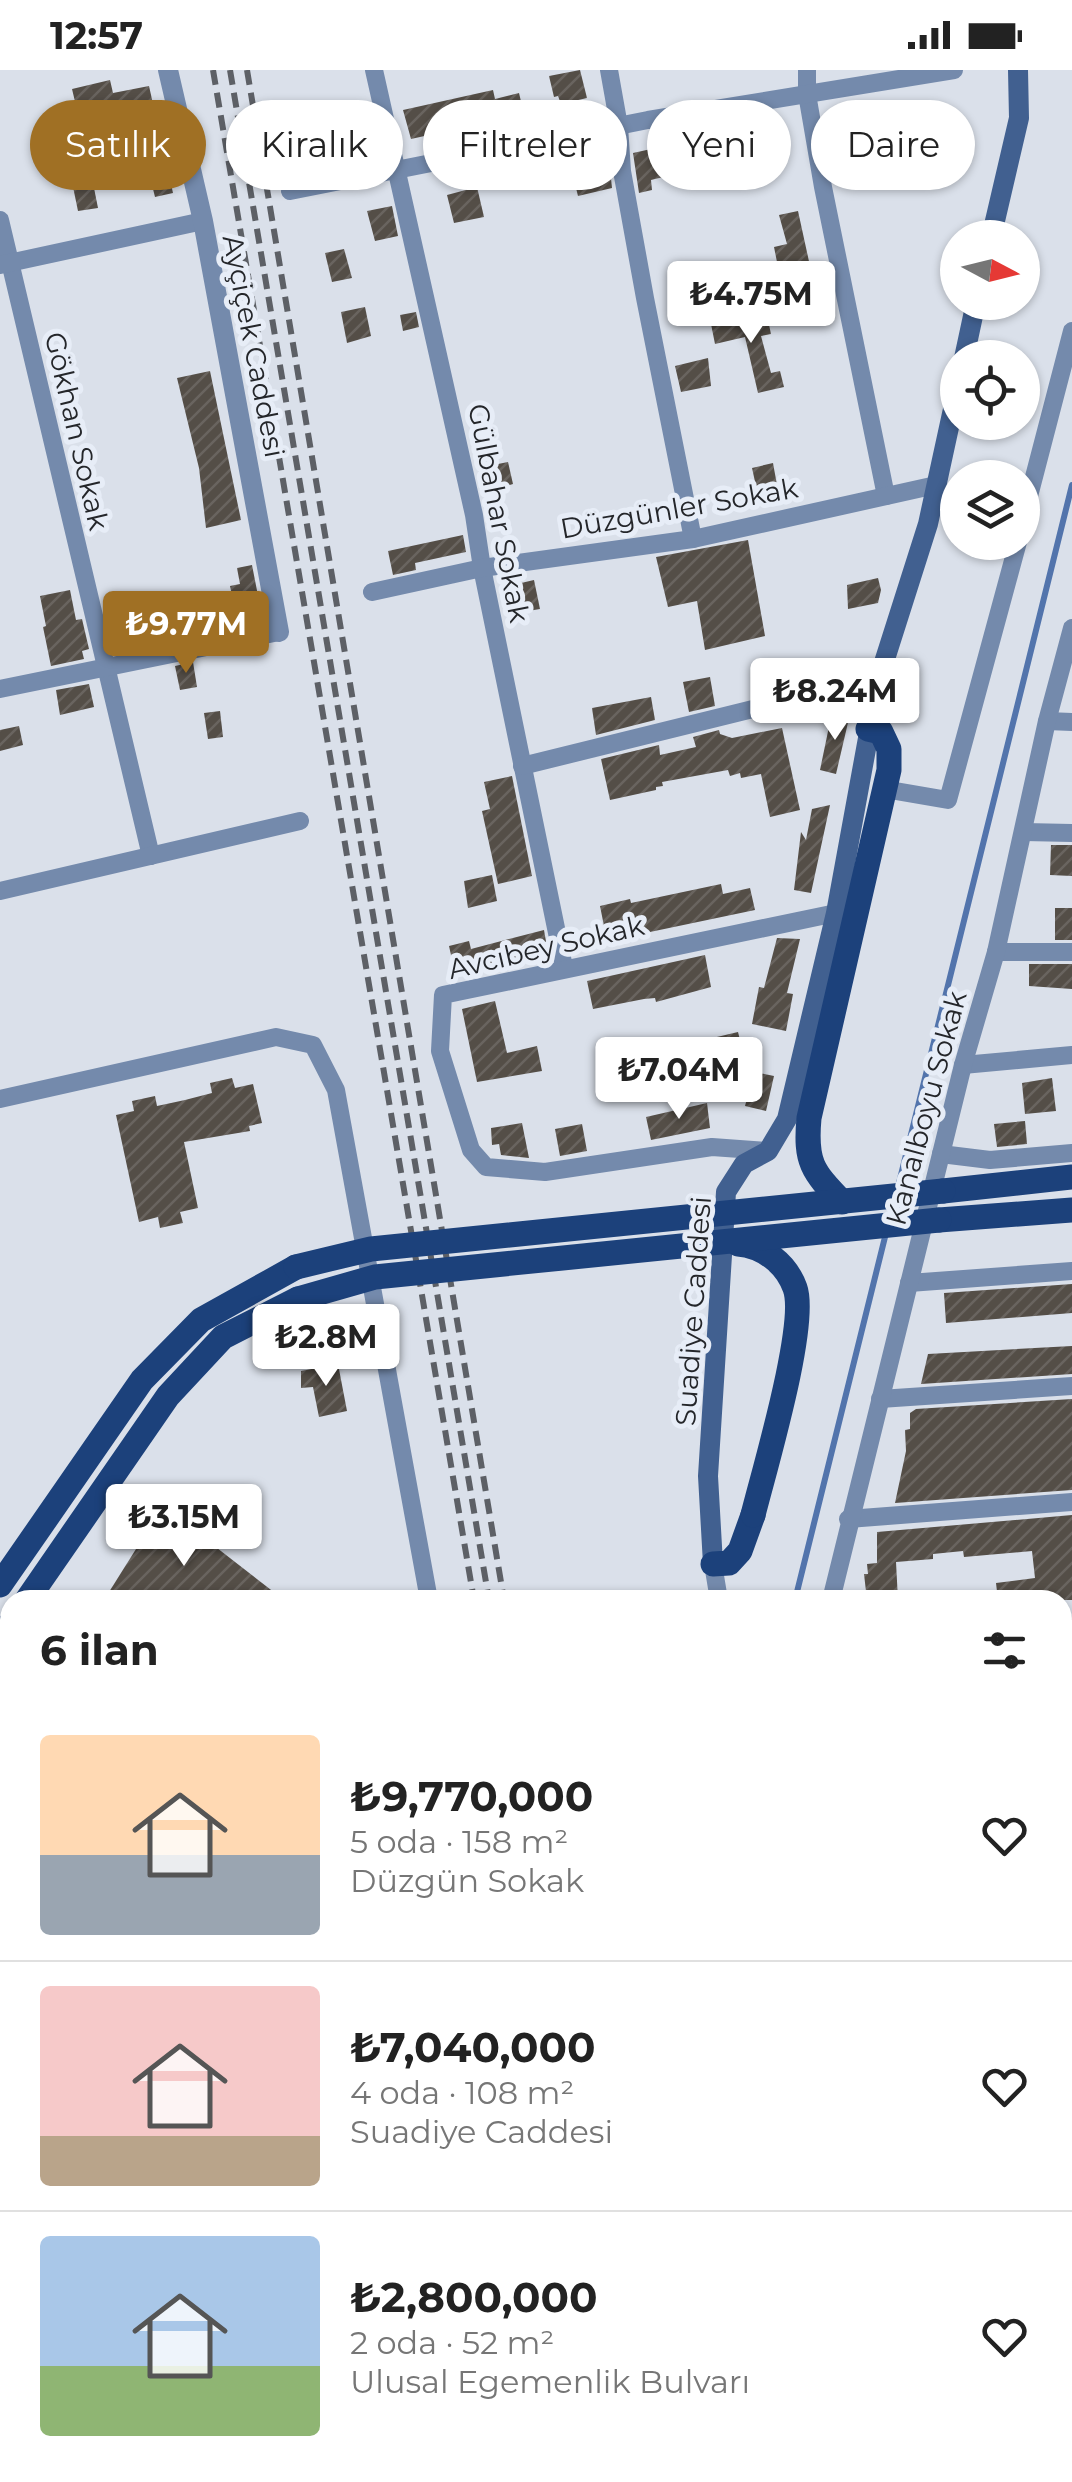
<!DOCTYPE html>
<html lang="tr">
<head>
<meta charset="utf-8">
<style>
	:root { --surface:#fff; --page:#f6f6f6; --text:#222; --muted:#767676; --line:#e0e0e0; --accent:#a07024 }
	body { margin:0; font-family:Montserrat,sans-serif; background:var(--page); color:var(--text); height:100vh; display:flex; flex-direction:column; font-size:38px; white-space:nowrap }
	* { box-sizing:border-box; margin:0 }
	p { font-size:32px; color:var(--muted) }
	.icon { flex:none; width:55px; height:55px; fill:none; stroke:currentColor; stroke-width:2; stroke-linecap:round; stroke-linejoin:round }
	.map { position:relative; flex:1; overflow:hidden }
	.details { position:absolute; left:0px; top:1520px; width:1072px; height:892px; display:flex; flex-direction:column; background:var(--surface); border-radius:30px 30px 0 0; box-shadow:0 2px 8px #0004 }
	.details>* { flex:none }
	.hud { position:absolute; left:30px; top:30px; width:1012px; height:90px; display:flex; gap:20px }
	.needle { width:65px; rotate:97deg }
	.buttons { position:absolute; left:940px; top:150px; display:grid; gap:20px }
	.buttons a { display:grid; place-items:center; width:100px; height:100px; border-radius:50%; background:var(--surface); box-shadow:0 2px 8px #0004; font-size:50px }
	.price { position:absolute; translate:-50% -85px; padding:0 22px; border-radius:10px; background:#fff; color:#222; font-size:32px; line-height:65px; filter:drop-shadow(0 2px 5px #0008) }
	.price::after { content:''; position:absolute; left:50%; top:60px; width:30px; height:22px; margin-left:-15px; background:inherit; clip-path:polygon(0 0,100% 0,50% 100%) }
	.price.active { background:var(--accent); color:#fff }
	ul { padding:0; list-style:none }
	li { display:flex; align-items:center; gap:30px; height:250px; padding:0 40px }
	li+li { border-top:2px solid var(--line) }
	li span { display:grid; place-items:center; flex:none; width:280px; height:200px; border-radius:10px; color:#555 }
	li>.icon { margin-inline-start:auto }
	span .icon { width:120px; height:120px; fill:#fffc; stroke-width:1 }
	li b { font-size:42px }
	h2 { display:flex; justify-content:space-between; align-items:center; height:120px; padding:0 40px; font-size:42px }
	.tag { padding:0 35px; border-radius:45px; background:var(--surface); box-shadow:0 2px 8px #0004; font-size:35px; line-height:90px }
	.tag.active { background:var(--accent); color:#fff }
	.status { display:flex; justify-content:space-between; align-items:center; height:70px; padding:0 50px; background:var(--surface); direction:ltr }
	.status svg { height:28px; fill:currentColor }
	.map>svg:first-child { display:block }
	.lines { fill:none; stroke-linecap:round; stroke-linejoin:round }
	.stream { stroke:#5274ac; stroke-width:6 }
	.building { fill:url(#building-hatch) }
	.minor { stroke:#748aac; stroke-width:18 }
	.tertiary { stroke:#748aac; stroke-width:20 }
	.secondary { stroke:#416090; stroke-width:20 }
	.primary { stroke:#1c417b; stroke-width:25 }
	.rail { stroke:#5d6066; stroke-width:6; stroke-dasharray:15 8; stroke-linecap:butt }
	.primary-bridge { stroke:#1c417b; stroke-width:25 }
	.labels { text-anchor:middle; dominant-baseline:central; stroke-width:10; stroke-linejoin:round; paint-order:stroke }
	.street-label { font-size:28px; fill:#24262a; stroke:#e7edf7 }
</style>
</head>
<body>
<div class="status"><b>12:57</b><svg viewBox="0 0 49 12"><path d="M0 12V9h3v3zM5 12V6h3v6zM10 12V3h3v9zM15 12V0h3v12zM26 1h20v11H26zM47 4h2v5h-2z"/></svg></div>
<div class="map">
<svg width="1072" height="2412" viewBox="0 0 1072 2412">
	<defs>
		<pattern id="building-hatch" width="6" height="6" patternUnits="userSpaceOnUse" patternTransform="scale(2.5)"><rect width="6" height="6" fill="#544e47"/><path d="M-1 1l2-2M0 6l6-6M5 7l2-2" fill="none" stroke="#69645f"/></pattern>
	</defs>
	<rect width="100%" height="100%" fill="#dae0ea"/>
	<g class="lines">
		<g class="stream">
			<polyline points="898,1117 1072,415"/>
			<polyline points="795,1530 886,1163"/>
			<polyline points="883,2402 892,2412"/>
		</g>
	</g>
	<g class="building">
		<polygon points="580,0 587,28 561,34 558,26 554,27 549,6"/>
		<polygon points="110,10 113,23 149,16 173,123 155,127 140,67 133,68 130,53 83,65 72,19"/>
		<polygon points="493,20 495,29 519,23 524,44 411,69 403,40"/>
		<polygon points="660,77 667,106 651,110 652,120 639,123 633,83"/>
		<polygon points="609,90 612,118 578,126 571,98"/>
		<polygon points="92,108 98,138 78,141 72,112"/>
		<polygon points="477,117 484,147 454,153 447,125"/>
		<polygon points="392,136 398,166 375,171 367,141"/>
		<polygon points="798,141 810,196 779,202 774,177 787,174 779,145"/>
		<polygon points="344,179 352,208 332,212 325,183"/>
		<polygon points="365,237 371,266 347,273 341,242"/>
		<polygon points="766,241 771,264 761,266 771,303 780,301 784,317 758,323 745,267 715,274 711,254"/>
		<polygon points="416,242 419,257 403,261 400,245"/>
		<polygon points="708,288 711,316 681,322 675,296"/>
		<polygon points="210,301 241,450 206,458 199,398 177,308"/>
		<polygon points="508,392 513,414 483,423 478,398"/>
		<polygon points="773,393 779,426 759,430 752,398"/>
		<polygon points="463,465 466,482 415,493 416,500 393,505 388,481"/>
		<polygon points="748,470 765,566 705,580 697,531 668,537 656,487"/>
		<polygon points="252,495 261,541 246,545 244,533 234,535 230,516 240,514 237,498"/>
		<polygon points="878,508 881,520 878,533 848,539 847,515"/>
		<polygon points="534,510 540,539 510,544 504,517"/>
		<polygon points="70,520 76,550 82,549 89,579 82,581 84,589 51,596 43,557 46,556 40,526"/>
		<polygon points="209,525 215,551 186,558 181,531"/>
		<polygon points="137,537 143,567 113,574 106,543"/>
		<polygon points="193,592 197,617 180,620 175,596"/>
		<polygon points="710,607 715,636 689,642 683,612"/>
		<polygon points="89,614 94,637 60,645 56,620"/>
		<polygon points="651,627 655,650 596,665 592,638"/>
		<polygon points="220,641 223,667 208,669 204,643"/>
		<polygon points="850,644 836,704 820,700 831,647"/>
		<polygon points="19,656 23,675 0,681 0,660"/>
		<polygon points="782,658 800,740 770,747 761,704 741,708 740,703 730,706 728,700 662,712 663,716 656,717 656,720 610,730 601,689 659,675 660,685 696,677 693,667 719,660 720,664 732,668"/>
		<polygon points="512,706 532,806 498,814 482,741 490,739 484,712"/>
		<polygon points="830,735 811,823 794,820 801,762 806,770 812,739"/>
		<polygon points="1051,775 1072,775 1072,806 1050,805"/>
		<polygon points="492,805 497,831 468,838 464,811"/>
		<polygon points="721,814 723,824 750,818 755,840 607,871 600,836 630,829 631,833"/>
		<rect x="1055" y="838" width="17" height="32"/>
		<polygon points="544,860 548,883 455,903 449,876 469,871 471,879"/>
		<polygon points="777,868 800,869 787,923 793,924 786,961 752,954 759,917 764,918"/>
		<polygon points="705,885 711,917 656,932 655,928 644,929 593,939 587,911"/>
		<polygon points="1029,894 1072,894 1072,919 1029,916"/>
		<polygon points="495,931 507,983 537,976 542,1001 477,1012 462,939"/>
		<polygon points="738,962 742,978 686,990 683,975"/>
		<polygon points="754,1002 774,1006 766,1041 745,1036"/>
		<polygon points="232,1008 235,1018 253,1014 262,1053 249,1056 250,1061 184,1072 198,1138 180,1142 183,1153 160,1158 158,1147 139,1152 116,1045 134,1041 132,1031 155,1026 157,1036 185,1030 212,1023 210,1013"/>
		<polygon points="1052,1008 1056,1041 1025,1044 1022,1013"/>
		<polygon points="707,1033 710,1058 651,1070 646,1047"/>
		<polygon points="1025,1051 1027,1074 997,1077 994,1054"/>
		<polygon points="522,1053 529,1088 501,1085 499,1074 492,1075 491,1058"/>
		<polygon points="582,1054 587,1081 560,1086 555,1059"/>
		<polygon points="1072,1214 1072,1243 946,1253 944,1223"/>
		<polygon points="1072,1276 1072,1304 921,1314 928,1284"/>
		<polygon points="338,1294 347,1341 319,1347 313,1317 301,1318 301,1301"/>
		<polygon points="1072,1329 1072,1420 895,1433 906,1381 905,1360 910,1359 910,1343 916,1339"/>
		<polygon points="163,1436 284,1530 104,1530"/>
		<polygon points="1072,1445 1072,1530 998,1530 996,1513 1035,1508 1032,1481 964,1487 963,1481 933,1484 933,1489 896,1492 898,1530 867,1530 864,1504 868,1504 867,1494 877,1493 877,1462"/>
	</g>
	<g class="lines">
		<g class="minor">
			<polyline points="374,0 474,445 482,498 564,897"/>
			<polyline points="609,0 619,56 622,101 645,228 693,469"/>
			<polyline points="807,0 807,24 823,117 886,426"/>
			<polyline points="290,121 648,50 954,0"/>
			<polyline points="0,150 151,786"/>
			<polyline points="0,195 203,151"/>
			<polyline points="1022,453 1072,261"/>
			<polyline points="372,522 482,498 693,469 936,415"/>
			<polyline points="0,619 279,562"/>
			<polyline points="1047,651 1072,652"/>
			<polyline points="522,696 879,608"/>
			<polyline points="884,719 948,730 1018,472"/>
			<polyline points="1024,762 1072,763"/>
			<polyline points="0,821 300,751"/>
			<polyline points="996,882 1072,882"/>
			<polyline points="963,995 1072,985"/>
			<polyline points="0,1029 276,967 313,975 336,1020 429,1530"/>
			<polyline points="768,1081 712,1077 545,1102 486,1097 471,1080 440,981 443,925 836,843"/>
			<polyline points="941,1084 990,1090 1072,1083"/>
			<polyline points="909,1213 1072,1201"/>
			<polyline points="880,1329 1072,1316"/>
			<polyline points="848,1449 1072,1432"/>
			<polyline points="713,1494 719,1530"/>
			<polyline points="831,1530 963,995 996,882 1047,651 1072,558"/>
			<polyline points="1062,1559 1072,1558"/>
			<polyline points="1062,1679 1072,1678"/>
			<polyline points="1062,1798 1072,1797"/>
			<polyline points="1062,1917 1072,1915"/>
			<polyline points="1062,2199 1072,2197"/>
			<polyline points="280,2402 285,2412"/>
			<polyline points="593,2402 595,2412"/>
			<polyline points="839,2402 846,2412"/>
			<polyline points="941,2402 950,2412"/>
			<polyline points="1028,2402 1029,2412"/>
			<polyline points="64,2412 82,2402"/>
			<polyline points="402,2412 420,2402"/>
			<polyline points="755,2412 770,2402"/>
		</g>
		<g class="tertiary">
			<polyline points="168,0 203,151 279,562"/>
			<polyline points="0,2013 10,2057"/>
			<polyline points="5,2412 10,2401"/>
		</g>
		<g class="secondary">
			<polyline points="991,168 1019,48 1018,0"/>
			<polyline points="964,288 976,232"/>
			<polyline points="713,1494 708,1406 726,1122 744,1094 768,1081 787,1049 836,843 879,608 928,454 958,316"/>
		</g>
		<g class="primary">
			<polyline points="943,1121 1072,1107"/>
			<path d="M842,1132c-30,-31 -37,-40 -33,-84l80,-348v-21l-8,-17 -13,-3"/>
			<polyline points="939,1150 1072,1140"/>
			<polyline points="713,1494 729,1493 740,1481 753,1445"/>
			<polyline points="0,1515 142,1310 201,1250 296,1197"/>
			<polyline points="27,1530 168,1326 223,1267 298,1229"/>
			<polyline points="0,1568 10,1554"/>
		</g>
		<g class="rail">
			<polyline points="213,0 474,1530"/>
			<polyline points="230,0 489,1530"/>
			<polyline points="247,0 504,1530"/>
			<polyline points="623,2402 625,2412"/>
			<polyline points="651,2402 653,2412"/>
		</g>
		<g class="primary-bridge">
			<path d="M738,1174c25,2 48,19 57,44 13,36 -31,183 -42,227"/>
			<polyline points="296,1197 371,1179 943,1121"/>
			<polyline points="298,1229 375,1207 939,1150"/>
		</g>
	</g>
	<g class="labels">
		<g class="street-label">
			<text transform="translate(254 276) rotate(79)">Ayçiçek Caddesi</text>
			<text transform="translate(77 361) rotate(77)">Gökhan Sokak</text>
			<text transform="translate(679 438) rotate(-10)">Düzgünler Sokak</text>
			<text transform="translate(499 443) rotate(79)">Gülbahar Sokak</text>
			<text transform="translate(546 877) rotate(-13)">Avcıbey Sokak</text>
			<text transform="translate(926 1038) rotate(-75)">Kanalboyu Sokak</text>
			<text transform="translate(693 1241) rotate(-86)">Suadiye Caddesi</text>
		</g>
	</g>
</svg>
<div class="buttons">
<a><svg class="needle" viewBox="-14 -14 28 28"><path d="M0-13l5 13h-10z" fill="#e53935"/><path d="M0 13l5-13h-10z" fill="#767676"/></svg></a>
<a><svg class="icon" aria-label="locate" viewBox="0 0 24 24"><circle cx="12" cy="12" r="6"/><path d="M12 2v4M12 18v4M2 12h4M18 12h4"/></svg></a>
<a><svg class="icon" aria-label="layers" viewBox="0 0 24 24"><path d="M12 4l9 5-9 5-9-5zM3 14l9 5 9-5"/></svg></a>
</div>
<b class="price" style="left:751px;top:276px">₺4.75M</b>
<b class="price active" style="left:186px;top:606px">₺9.77M</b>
<b class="price" style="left:835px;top:673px">₺8.24M</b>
<b class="price" style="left:679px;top:1052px">₺7.04M</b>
<b class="price" style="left:326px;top:1319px">₺2.8M</b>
<b class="price" style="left:184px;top:1499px">₺3.15M</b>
<div class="hud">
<a class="tag active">Satılık</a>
<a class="tag">Kiralık</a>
<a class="tag">Filtreler</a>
<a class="tag">Yeni</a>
<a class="tag">Daire</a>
</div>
<section class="details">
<h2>6 ilan<svg class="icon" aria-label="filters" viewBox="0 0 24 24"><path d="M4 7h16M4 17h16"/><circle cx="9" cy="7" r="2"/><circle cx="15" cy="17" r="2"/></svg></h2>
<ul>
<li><span style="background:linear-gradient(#ffd9b3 60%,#9aa5b1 0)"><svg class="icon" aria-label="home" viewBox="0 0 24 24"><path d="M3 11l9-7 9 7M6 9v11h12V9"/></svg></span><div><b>₺9,770,000</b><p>5 oda · 158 m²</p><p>Düzgün Sokak</p></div><svg class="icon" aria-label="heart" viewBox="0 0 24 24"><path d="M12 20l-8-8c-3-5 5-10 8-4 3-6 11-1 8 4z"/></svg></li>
<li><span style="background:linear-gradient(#f6c9c9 75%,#b9a48a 0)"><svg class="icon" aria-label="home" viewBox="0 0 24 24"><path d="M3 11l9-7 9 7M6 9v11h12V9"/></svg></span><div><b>₺7,040,000</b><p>4 oda · 108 m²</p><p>Suadiye Caddesi</p></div><svg class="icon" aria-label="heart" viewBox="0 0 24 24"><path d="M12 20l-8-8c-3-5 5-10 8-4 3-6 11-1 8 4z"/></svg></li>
<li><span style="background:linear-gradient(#a9c7e8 65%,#8fb573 0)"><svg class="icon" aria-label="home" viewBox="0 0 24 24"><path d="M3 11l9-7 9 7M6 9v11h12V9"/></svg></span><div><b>₺2,800,000</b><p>2 oda · 52 m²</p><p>Ulusal Egemenlik Bulvarı</p></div><svg class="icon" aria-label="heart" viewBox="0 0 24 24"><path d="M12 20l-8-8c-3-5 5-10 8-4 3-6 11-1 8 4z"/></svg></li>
</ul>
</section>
</div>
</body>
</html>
